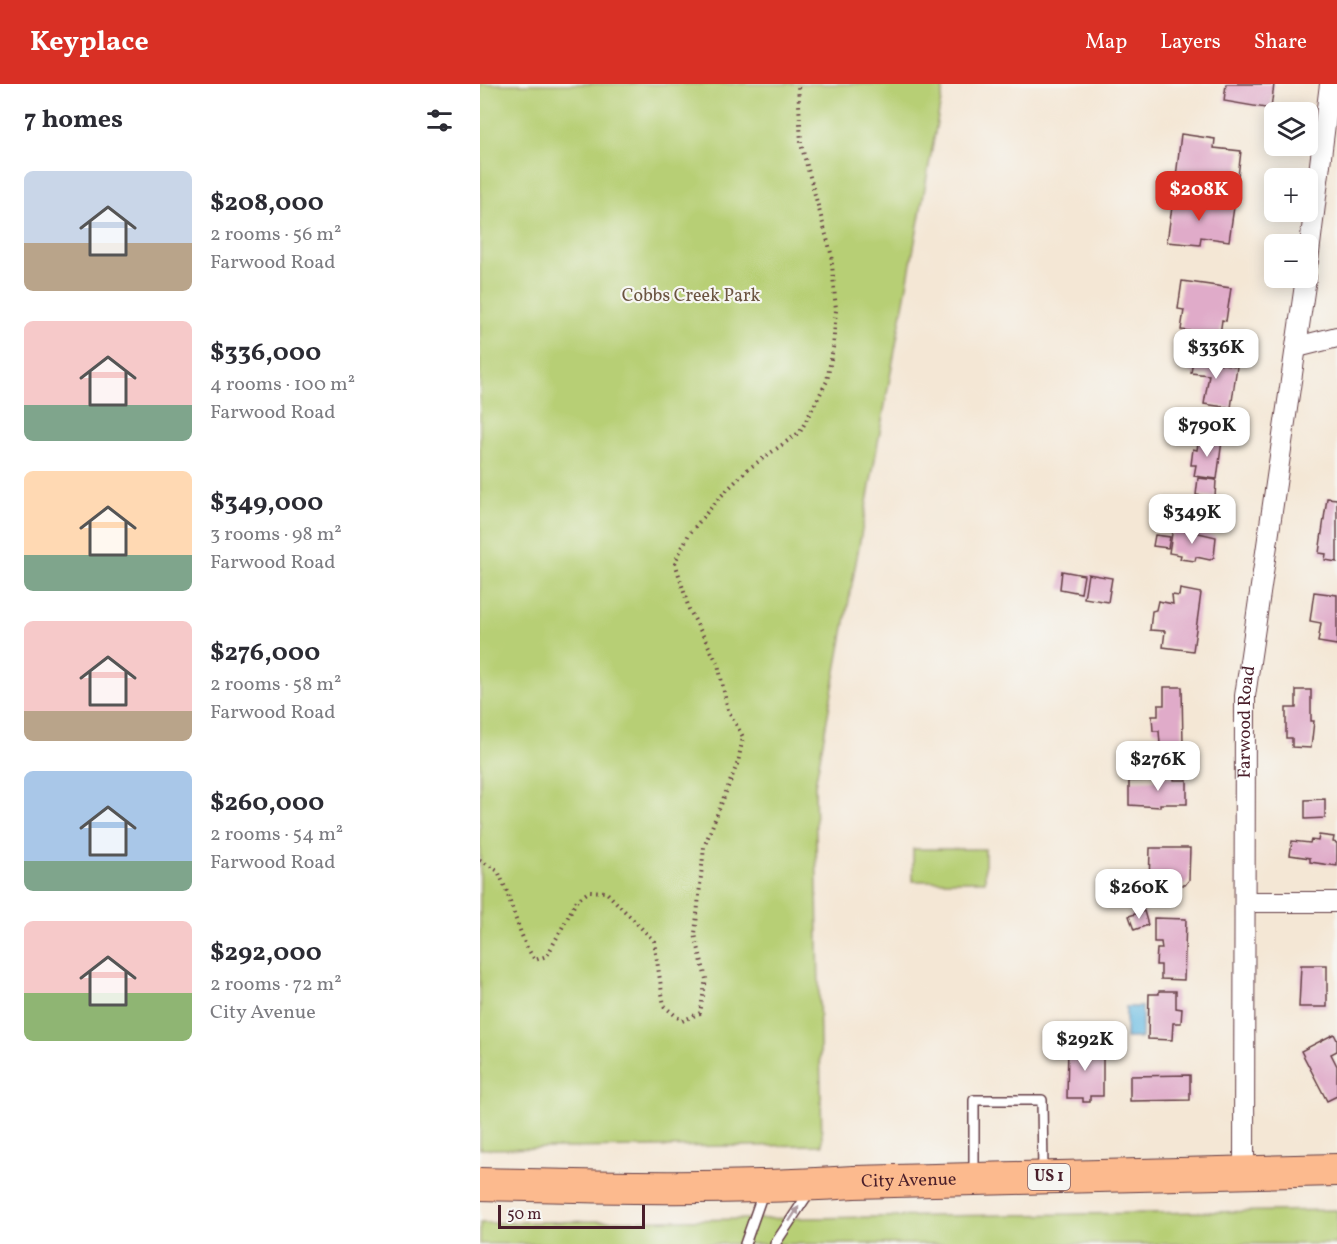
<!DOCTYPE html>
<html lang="en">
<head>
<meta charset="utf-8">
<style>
	:root { --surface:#fff; --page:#f7f7f7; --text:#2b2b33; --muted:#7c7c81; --accent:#d93025 }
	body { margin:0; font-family:Vollkorn,serif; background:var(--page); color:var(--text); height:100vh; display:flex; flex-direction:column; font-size:22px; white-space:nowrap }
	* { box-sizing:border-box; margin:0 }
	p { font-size:20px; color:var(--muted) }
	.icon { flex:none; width:33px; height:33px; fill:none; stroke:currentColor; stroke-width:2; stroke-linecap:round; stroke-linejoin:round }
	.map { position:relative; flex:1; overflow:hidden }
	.side { display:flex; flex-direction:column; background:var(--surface); width:480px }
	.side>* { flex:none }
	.controls { position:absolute; left:784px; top:18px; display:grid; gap:12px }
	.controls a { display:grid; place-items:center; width:54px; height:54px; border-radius:9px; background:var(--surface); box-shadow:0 3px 15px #0003; font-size:30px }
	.scale { position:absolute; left:18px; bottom:15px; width:147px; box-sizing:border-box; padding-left:6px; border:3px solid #4a1f2b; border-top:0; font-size:16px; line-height:21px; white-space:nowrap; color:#4a1f2b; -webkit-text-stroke:4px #f6f6f2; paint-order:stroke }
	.price { position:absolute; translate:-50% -51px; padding:0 14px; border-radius:12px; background:#fff; color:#222; font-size:20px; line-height:39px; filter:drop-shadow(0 2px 3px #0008) }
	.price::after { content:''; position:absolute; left:50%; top:36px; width:18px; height:14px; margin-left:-9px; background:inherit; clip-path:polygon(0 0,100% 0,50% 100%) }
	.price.selected { background:var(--accent); color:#fff }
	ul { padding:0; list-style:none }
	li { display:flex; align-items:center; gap:18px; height:150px; padding:0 24px }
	li span { display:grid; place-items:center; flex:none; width:168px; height:120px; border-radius:9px; color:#555 }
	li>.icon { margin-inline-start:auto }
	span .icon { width:72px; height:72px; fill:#fffc; stroke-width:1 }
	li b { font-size:26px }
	h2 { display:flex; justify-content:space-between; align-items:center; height:72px; padding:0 24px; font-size:26px }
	header { display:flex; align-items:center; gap:36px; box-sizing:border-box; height:84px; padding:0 30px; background:var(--accent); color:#fff }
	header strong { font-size:28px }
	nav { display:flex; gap:33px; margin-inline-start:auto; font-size:21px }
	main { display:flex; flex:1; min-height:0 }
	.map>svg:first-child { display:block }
	.green { fill:#b7cf74; stroke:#807750; stroke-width:1.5 }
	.water { fill:#65bae2; stroke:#586c86; stroke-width:1.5 }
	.building { fill:#e0abc9 }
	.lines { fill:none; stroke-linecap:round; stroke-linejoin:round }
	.service-casing { stroke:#643d44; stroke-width:12 }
	.minor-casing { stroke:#643d44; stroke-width:22 }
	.trunk-casing { stroke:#643d44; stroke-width:34 }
	.path { stroke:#643d44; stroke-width:4; stroke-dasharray:1.5 4.5; stroke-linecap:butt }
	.service { stroke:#fff; stroke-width:9 }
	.minor { stroke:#fff; stroke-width:20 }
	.trunk { stroke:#fcba8e; stroke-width:32 }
	.oneway { fill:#ae9aa0 }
	.labels { text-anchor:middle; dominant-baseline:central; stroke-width:4.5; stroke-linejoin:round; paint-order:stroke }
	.shield { fill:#f6f6f2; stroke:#7e6067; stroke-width:1.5 }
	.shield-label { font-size:16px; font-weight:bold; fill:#4a1f2b }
	.park-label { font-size:18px; fill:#6b5441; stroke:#f6f6f2 }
	.street-label { font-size:18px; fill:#4a1f2b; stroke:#f6f6f2 }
</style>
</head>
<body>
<header>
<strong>Keyplace</strong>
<nav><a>Map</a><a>Layers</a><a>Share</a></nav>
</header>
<main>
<section class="side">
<h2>7 homes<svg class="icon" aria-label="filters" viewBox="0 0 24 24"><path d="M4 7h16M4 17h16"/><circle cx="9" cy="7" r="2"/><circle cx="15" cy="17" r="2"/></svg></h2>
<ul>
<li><span style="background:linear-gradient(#c9d6e8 60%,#b9a48a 0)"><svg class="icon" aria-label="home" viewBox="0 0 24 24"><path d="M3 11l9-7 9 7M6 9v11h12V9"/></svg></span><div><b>$208,000</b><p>2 rooms · 56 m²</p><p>Farwood Road</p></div></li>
<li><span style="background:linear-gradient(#f6c9c9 70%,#7fa58c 0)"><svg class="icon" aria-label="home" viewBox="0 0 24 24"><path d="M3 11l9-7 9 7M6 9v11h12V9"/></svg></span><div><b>$336,000</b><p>4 rooms · 100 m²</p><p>Farwood Road</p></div></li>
<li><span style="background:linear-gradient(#ffd9b3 70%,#7fa58c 0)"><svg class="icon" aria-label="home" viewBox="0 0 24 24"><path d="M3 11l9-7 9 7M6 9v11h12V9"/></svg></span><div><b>$349,000</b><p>3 rooms · 98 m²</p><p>Farwood Road</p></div></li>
<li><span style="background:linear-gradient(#f6c9c9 75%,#b9a48a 0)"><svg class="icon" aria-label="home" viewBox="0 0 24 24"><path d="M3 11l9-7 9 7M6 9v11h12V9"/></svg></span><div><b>$276,000</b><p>2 rooms · 58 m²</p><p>Farwood Road</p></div></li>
<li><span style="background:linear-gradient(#a9c7e8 75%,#7fa58c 0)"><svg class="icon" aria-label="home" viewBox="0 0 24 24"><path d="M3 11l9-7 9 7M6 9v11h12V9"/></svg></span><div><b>$260,000</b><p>2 rooms · 54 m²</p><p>Farwood Road</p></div></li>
<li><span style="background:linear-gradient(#f6c9c9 60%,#8fb573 0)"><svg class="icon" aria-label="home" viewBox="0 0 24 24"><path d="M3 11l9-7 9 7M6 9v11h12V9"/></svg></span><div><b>$292,000</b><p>2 rooms · 72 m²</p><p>City Avenue</p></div></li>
</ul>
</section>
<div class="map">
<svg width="857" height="1160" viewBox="0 0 857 1160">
	<rect width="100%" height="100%" fill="#f6f6f2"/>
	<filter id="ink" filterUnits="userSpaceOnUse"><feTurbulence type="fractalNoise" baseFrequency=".0167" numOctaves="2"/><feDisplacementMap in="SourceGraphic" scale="12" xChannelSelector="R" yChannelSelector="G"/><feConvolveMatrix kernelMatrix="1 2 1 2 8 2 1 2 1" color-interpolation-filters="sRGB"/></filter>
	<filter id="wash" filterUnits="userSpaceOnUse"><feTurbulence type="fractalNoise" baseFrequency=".008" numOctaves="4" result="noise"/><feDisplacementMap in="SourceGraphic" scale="24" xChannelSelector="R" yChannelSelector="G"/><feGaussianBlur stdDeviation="1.35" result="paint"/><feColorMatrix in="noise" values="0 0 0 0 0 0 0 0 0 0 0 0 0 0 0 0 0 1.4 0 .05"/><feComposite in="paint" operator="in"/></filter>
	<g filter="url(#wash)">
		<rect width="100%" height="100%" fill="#f4e7d5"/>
		<g class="green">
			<polygon points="0,0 464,0 335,701 342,1061 0,1065"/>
			<rect x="433" y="765" width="72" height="32"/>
			<polygon points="857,1126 857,1160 0,1160 0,1139"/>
		</g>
		<rect class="water" x="646" y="923" width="16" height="31"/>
		<g id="blocks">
			<g class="building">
				<polygon points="746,0 794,0 791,25 744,17"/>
				<polygon points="701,50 735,55 734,64 761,67 757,101 696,93"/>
				<polygon points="693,116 754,123 749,157 721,153 720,161 687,158"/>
				<polygon points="702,197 751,204 746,237 742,236 740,251 701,246 704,226 698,225"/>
				<polygon points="714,270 731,272 731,278 757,282 751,324 724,320 729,291 711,289"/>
				<polygon points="719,352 742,356 737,395 714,392 716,381 711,381 713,365 717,366"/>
				<polygon points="718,394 736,396 735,413 716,411"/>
				<polygon points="847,414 857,415 857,478 845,476 846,470 839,469"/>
				<polygon points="693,443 736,453 734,473 730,476 716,473 715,477 700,475 701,471 689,469"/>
				<polygon points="675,451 690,453 688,464 673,462"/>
				<polygon points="582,487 604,491 601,509 580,505"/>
				<polygon points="608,490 632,494 628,518 604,514"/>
				<polygon points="700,505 721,509 713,567 683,563 685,547 670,546 672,527 676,526 678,517 693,520 692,511 699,512"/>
				<polygon points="834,508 857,511 857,561 838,558 841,539 830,537"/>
				<polygon points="684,603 702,603 703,661 680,660 679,647 673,647 672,632 678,632 678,621 684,621"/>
				<polygon points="816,606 831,606 831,637 834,637 831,664 812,663 812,654 806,654 806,624 816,624"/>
				<polygon points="679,692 694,692 694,696 707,696 707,720 680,720 680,723 649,721 649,697 678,696"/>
				<polygon points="845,715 845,734 825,735 825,716"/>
				<polygon points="839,751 854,753 853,758 857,759 857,782 830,778 830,774 810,771 812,757 830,759 831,756 838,757"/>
				<polygon points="670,764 710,764 709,796 705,801 686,801 686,805 669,805"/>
				<polygon points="664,827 668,841 654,846 649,832"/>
				<polygon points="674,834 706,835 704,896 681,895 681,881 676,881 677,865 682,865 681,858 674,858"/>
				<polygon points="821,881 847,881 847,923 819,923"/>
				<polygon points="679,907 696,907 696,924 702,925 701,939 693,939 692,956 668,955 669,910 679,910"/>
				<polygon points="854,950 857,956 857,967 851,970 857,982 857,1012 847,1017 821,967"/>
				<polygon points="588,962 623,963 623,1012 610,1012 610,1018 603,1018 603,1014 587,1014"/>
				<polygon points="710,991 710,1016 650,1017 650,992"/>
			</g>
		</g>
	</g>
	<g filter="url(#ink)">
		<use href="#blocks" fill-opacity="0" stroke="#643d44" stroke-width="1.5"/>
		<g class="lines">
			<g class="service-casing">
				<g id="service">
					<polyline points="494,1091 494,1016 562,1016 563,1088"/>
					<polyline points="265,1160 284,1106"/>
					<polyline points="295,1160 330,1107"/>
				</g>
			</g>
			<g class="minor-casing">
				<g id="minor">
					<polyline points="828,177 850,0"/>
					<polyline points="817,263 857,253"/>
					<polyline points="765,818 857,818"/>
					<path id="s1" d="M764,1088l1,-476 61,-418"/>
				</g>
			</g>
			<g class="trunk-casing">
				<g id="trunk">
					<path id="s2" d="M0,1100c124,3 250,6 374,-2l483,-12"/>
				</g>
			</g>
			<polyline class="path" points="0,776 18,787 27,808 35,833 46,862 55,876 67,872 97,816 110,807 126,808 174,857 184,922 202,937 220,929 226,895 215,850 224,763 258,678 263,653 248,626 238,580 209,525 195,478 209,450 240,413 268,385 320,348 347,297 353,264 356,226 351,169 321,60 318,0"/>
			<use href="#service" class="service"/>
			<use href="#minor" class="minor"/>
			<use href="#trunk" class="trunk"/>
		</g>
		<defs><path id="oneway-solid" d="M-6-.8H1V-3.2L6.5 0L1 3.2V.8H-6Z" transform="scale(1.5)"/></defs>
		<use class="oneway" href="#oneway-solid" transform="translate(314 1130) rotate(-57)"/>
	</g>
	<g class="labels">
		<rect class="shield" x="548" y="1080" width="42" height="26" rx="4.5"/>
		<g class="shield-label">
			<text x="569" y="1093">US 1</text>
		</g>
		<g class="park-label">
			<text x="211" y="212">Cobbs Creek Park</text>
		</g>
		<g class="street-label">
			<text stroke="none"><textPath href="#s1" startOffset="450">Farwood Road</textPath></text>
			<text stroke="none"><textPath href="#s2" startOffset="429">City Avenue</textPath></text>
		</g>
	</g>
</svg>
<div class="controls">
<a><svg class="icon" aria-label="layers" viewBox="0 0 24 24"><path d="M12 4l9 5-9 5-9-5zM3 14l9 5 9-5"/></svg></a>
<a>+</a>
<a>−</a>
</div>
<div class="scale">50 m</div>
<b class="price selected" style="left:719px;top:138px">$208K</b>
<b class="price" style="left:736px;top:296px">$336K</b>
<b class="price" style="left:727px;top:374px">$790K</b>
<b class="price" style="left:712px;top:461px">$349K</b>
<b class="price" style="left:678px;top:708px">$276K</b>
<b class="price" style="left:659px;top:836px">$260K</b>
<b class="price" style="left:605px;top:988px">$292K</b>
</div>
</main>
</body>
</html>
